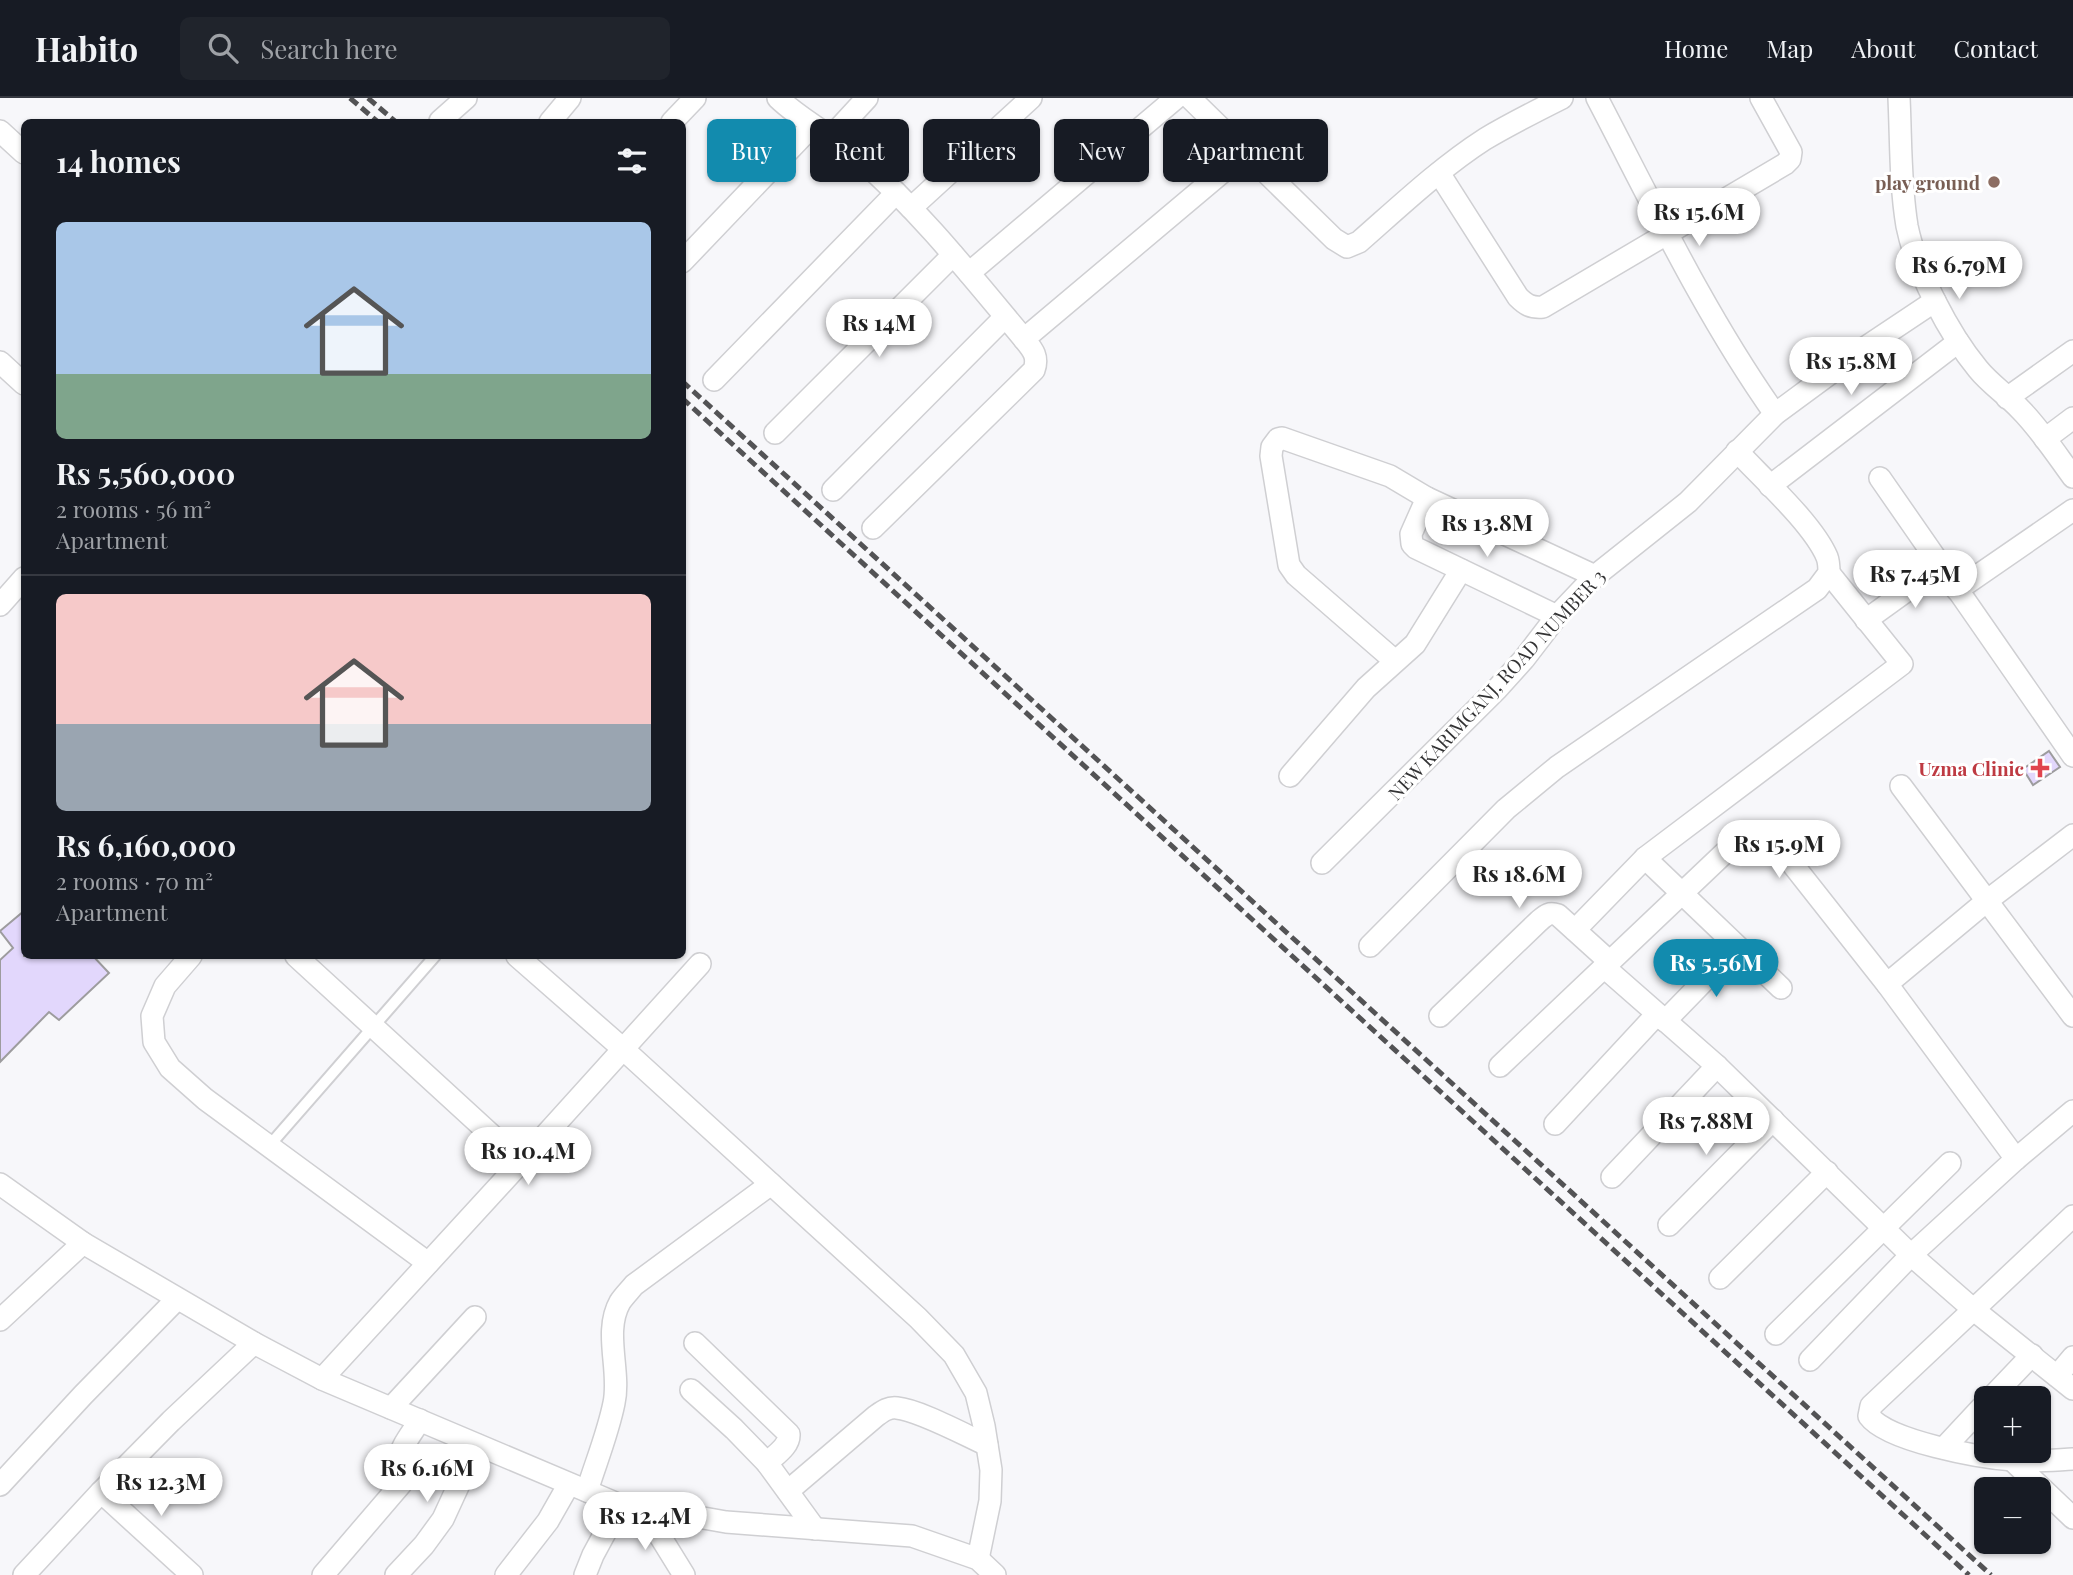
<!DOCTYPE html>
<html lang="en">
<head>
<meta charset="utf-8">
<style>
	:root { --surface:#171b24; --page:#20242c; --text:#f1f3f6; --muted:#9ea1a6; --line:#363941; --accent:#128bae }
	body { margin:0; font-family:"Playfair Display",serif; background:var(--page); color:var(--text); height:100vh; display:flex; flex-direction:column; font-size:26px; white-space:nowrap }
	* { box-sizing:border-box; margin:0 }
	p { font-size:23px; color:var(--muted) }
	.icon { flex:none; width:38px; height:38px; fill:none; stroke:currentColor; stroke-width:2; stroke-linecap:round; stroke-linejoin:round }
	.map { position:relative; flex:1; overflow:hidden }
	.panel { position:absolute; left:21px; top:21px; width:665px; height:840px; display:flex; flex-direction:column; background:var(--surface); border-radius:10px; box-shadow:0 2px 5px #0004 }
	.panel>* { flex:none }
	.guide { position:absolute; left:707px; top:21px; width:665px; height:63px; display:flex; gap:14px }
	.buttons { position:absolute; left:1974px; top:1288px; display:grid; gap:14px }
	.buttons a { display:grid; place-items:center; width:77px; height:77px; border-radius:10px; background:var(--surface); box-shadow:0 2px 5px #0004; font-size:35px }
	.price { position:absolute; translate:-50% -60px; padding:0 16px; border-radius:24px; background:#fff; color:#222; font-size:23px; line-height:46px; filter:drop-shadow(0 2px 4px #0008) }
	.price::after { content:''; position:absolute; left:50%; top:42px; width:21px; height:16px; margin-left:-10px; background:inherit; clip-path:polygon(0 0,100% 0,50% 100%) }
	.price.on { background:var(--accent); color:#fff }
	ul { padding:0; list-style:none }
	li { display:grid; align-content:center; gap:14px; height:371px; padding:0 35px }
	li+li { border-top:2px solid var(--line) }
	li span { display:grid; place-items:center; height:217px; border-radius:10px; color:#555 }
	li>.icon { margin-inline-start:auto }
	span .icon { width:126px; height:126px; fill:#fffc; stroke-width:1 }
	li b { font-size:30px }
	h2 { display:flex; justify-content:space-between; align-items:center; height:84px; padding:0 35px; font-size:30px }
	.tag { padding:0 24px; border-radius:10px; background:var(--surface); box-shadow:0 2px 5px #0004; font-size:24px; line-height:63px }
	.tag.on { background:var(--accent); color:#fff }
	header { display:flex; align-items:center; gap:42px; box-sizing:border-box; height:98px; padding:0 35px; background:var(--surface); border-bottom:2px solid var(--line) }
	header strong { font-size:33px }
	nav { display:flex; gap:38px; margin-inline-start:auto; font-size:24px }
	.search { width:490px; height:63px; background:var(--page); display:flex; align-items:center; gap:18px; box-sizing:border-box; padding:0 24px; border-radius:10px; color:var(--muted); font-size:26px }
	.map>svg:first-child { display:block }
	.building { fill:#e2d7fc; stroke:#9d9c9e; stroke-width:2 }
	.lines { fill:none; stroke-linecap:round; stroke-linejoin:round }
	.service-casing { stroke:#cfcfd2; stroke-width:14 }
	.minor-casing { stroke:#cfcfd2; stroke-width:24 }
	.service { stroke:#fff; stroke-width:10 }
	.minor { stroke:#fff; stroke-width:21 }
	.rail { stroke:#535355; stroke-width:5; stroke-dasharray:10 5; stroke-linecap:butt }
	.education-dot { fill:#8d6e63; stroke:#fff; stroke-width:2.5 }
	.health-dot { fill:#e0444e; stroke:#fff; stroke-width:2.5 }
	.labels { text-anchor:middle; dominant-baseline:central; stroke-width:6; stroke-linejoin:round; paint-order:stroke }
	.education-label { font-size:19px; font-weight:bold; fill:#785e54; stroke:#fff; text-anchor:end }
	.street-label { font-size:19px; fill:#333334; stroke:#fff }
	.health-label { font-size:19px; font-weight:bold; fill:#be3a42; stroke:#fff; text-anchor:end }
</style>
</head>
<body>
<header>
<strong>Habito</strong>
<div class="search"><svg class="icon" aria-label="search" viewBox="0 0 24 24"><circle cx="10" cy="10" r="6"/><path d="M15 15l6 6"/></svg>Search here</div>
<nav><a>Home</a><a>Map</a><a>About</a><a>Contact</a></nav>
</header>
<div class="map">
<svg width="2073" height="1477" viewBox="0 0 2073 1477">
	<rect width="100%" height="100%" fill="#f7f7fa"/>
	<g class="building">
		<polygon points="2049,653 2060,669 2033,687 2023,671"/>
		<polygon points="24,813 24,858 93,858 109,875 59,922 49,914 0,964 0,862 13,850 0,833"/>
	</g>
	<g class="lines">
		<g class="service-casing">
			<polyline id="service" points="269,1048 435,858"/>
		</g>
		<g class="minor-casing">
			<g id="minor">
				<path d="M778,0c25,24 56,38 82,61 61,53 112,118 164,180"/>
				<path d="M1190,0l144,141 13,8 12,-5c40,-35 81,-74 126,-103 25,-15 51,-28 77,-41"/>
				<path d="M1597,0c56,107 108,217 178,316"/>
				<path d="M1899,0c2,42 1,86 8,128 9,45 42,108 71,143 12,15 29,26 42,40 20,20 36,45 53,68"/>
				<polyline points="440,23 466,0"/>
				<polyline points="550,24 570,0"/>
				<polyline points="672,24 695,0"/>
				<polyline points="0,33 24,55"/>
				<polyline points="832,38 867,0"/>
				<path d="M1439,75l79,124c8,8 13,11 25,10l242,-143 5,-5 1,-7 -30,-54"/>
				<polyline points="911,110 1031,0"/>
				<polyline points="682,164 812,28"/>
				<polyline points="969,175 1176,0"/>
				<polyline points="0,264 24,286"/>
				<polyline points="714,282 896,95"/>
				<polyline points="2007,300 2073,253"/>
				<polyline points="775,335 953,157"/>
				<polyline points="2045,341 2073,320"/>
				<polyline points="1880,380 2073,658"/>
				<polyline points="1770,388 1958,244"/>
				<polyline points="833,392 1005,219"/>
				<polyline points="1427,400 1411,436 1412,446 1416,450 1557,518"/>
				<path d="M873,430l161,-158c5,-14 -2,-21 -10,-31l221,-186"/>
				<polyline points="1957,492 2073,412"/>
				<polyline points="0,507 24,480"/>
				<polyline points="1866,522 1941,468"/>
				<polyline points="1395,563 1296,477 1289,467 1271,358 1272,349 1278,341 1282,340 1390,378 1427,400 1595,478"/>
				<polyline points="1290,678 1366,590 1415,546 1461,472"/>
				<polyline points="1901,688 2073,918"/>
				<polyline points="1645,760 1781,890"/>
				<polyline points="1322,765 1497,591 1524,561 1557,518 1595,478 1688,404 1775,316 1866,249 1935,203"/>
				<polyline points="1575,832 1645,760 1902,566 1829,475"/>
				<path d="M1370,848l136,-137 51,-42 260,-178 12,-16c0,-5 0,-11 -2,-16 -14,-33 -65,-79 -90,-106"/>
				<polyline points="191,858 165,888 152,918 154,944 170,970 205,1001 428,1165"/>
				<polyline points="296,858 521,1064"/>
				<polyline points="517,858 622,950 918,1220 954,1257 976,1295 984,1328 991,1372 990,1403 978,1461"/>
				<polyline points="1604,869 1717,968 1911,1157 1974,1212 2073,1291"/>
				<polyline points="1887,886 1988,802 2073,737"/>
				<path d="M1440,918l99,-95c7,-6 10,-9 19,-6l52,47"/>
				<polyline points="1665,923 1737,849"/>
				<path d="M1500,968l236,-224c18,-9 22,-10 39,0l112,142 129,175"/>
				<polyline points="1555,1026 1657,916"/>
				<polyline points="1612,1079 1717,968"/>
				<polyline points="0,1086 83,1145 254,1245 322,1281 620,1407 642,1409 726,1424 912,1438 978,1461 995,1477"/>
				<path d="M2073,1118l-202,190 -2,10c18,25 112,42 144,44 19,2 40,0 60,-1"/>
				<polyline points="1669,1127 1773,1022"/>
				<polyline points="1720,1180 1827,1074"/>
				<polyline points="0,1222 83,1145"/>
				<polyline points="1776,1236 1950,1065"/>
				<path d="M695,1245l94,91c1,12 -14,21 -22,29"/>
				<polyline points="1810,1262 1911,1157 2016,1061 2073,1013"/>
				<polyline points="2057,1278 2073,1259"/>
				<polyline points="322,1281 521,1064 700,866"/>
				<polyline points="691,1292 734,1331 767,1365 815,1431"/>
				<polyline points="1991,1300 2032,1257"/>
				<polyline points="391,1310 475,1219"/>
				<polyline points="1944,1350 1986,1305"/>
				<polyline points="2013,1363 2073,1420"/>
				<polyline points="0,1387 83,1297 177,1201"/>
				<path d="M587,1393c9,-29 21,-58 27,-88 7,-32 -11,-71 6,-101 4,-6 10,-12 14,-17l137,-101"/>
				<path d="M788,1393l88,-75c7,-5 12,-9 21,-8 22,2 68,27 90,37"/>
				<polyline points="101,1394 192,1477"/>
				<polyline points="642,1409 684,1477"/>
				<polyline points="24,1477 101,1394 171,1323 254,1245"/>
				<path d="M323,1477l78,-91c3,-9 -1,-13 -2,-23 0,-13 14,-29 21,-41"/>
				<polyline points="396,1477 424,1447 443,1421 477,1347"/>
				<polyline points="506,1477 548,1423 569,1386"/>
				<polyline points="585,1477 593,1457 620,1407"/>
			</g>
		</g>
		<use href="#service" class="service"/>
		<use href="#minor" class="minor"/>
		<g class="rail">
			<polyline points="350,0 378,24"/>
			<polyline points="368,0 396,24"/>
			<polyline points="682,283 1991,1477"/>
			<polyline points="682,300 1969,1477"/>
		</g>
	</g>
	<circle class="education-dot" cx="1994" cy="84" r="7"/>
	<path class="health-dot" d="M2036.5 659.5h7v7h7v7h-7v7h-7v-7h-7v-7h7z"/>
	<g class="labels">
		<g class="education-label">
			<text x="1980" y="84">play ground</text>
		</g>
		<g class="street-label">
			<text transform="translate(1496 586) rotate(-47)">NEW KARIMGANJ, ROAD NUMBER 3</text>
		</g>
		<g class="health-label">
			<text x="2024" y="670">Uzma Clinic</text>
		</g>
	</g>
</svg>
<div class="buttons">
<a>+</a>
<a>−</a>
</div>
<b class="price" style="left:1699px;top:150px">Rs 15.6M</b>
<b class="price" style="left:1959px;top:203px">Rs 6.79M</b>
<b class="price" style="left:879px;top:261px">Rs 14M</b>
<b class="price" style="left:1851px;top:299px">Rs 15.8M</b>
<b class="price" style="left:1487px;top:461px">Rs 13.8M</b>
<b class="price" style="left:1915px;top:512px">Rs 7.45M</b>
<b class="price" style="left:1779px;top:782px">Rs 15.9M</b>
<b class="price" style="left:1519px;top:812px">Rs 18.6M</b>
<b class="price on" style="left:1716px;top:901px">Rs 5.56M</b>
<b class="price" style="left:1706px;top:1059px">Rs 7.88M</b>
<b class="price" style="left:528px;top:1089px">Rs 10.4M</b>
<b class="price" style="left:427px;top:1406px">Rs 6.16M</b>
<b class="price" style="left:161px;top:1420px">Rs 12.3M</b>
<b class="price" style="left:645px;top:1454px">Rs 12.4M</b>
<div class="guide">
<a class="tag on">Buy</a>
<a class="tag">Rent</a>
<a class="tag">Filters</a>
<a class="tag">New</a>
<a class="tag">Apartment</a>
</div>
<section class="panel">
<h2>14 homes<svg class="icon" aria-label="filters" viewBox="0 0 24 24"><path d="M4 7h16M4 17h16"/><circle cx="9" cy="7" r="2"/><circle cx="15" cy="17" r="2"/></svg></h2>
<ul>
<li><span style="background:linear-gradient(#a9c7e8 70%,#7fa58c 0)"><svg class="icon" aria-label="home" viewBox="0 0 24 24"><path d="M3 11l9-7 9 7M6 9v11h12V9"/></svg></span><div><b>Rs 5,560,000</b><p>2 rooms · 56 m²</p><p>Apartment</p></div></li>
<li><span style="background:linear-gradient(#f6c9c9 60%,#9aa5b1 0)"><svg class="icon" aria-label="home" viewBox="0 0 24 24"><path d="M3 11l9-7 9 7M6 9v11h12V9"/></svg></span><div><b>Rs 6,160,000</b><p>2 rooms · 70 m²</p><p>Apartment</p></div></li>
</ul>
</section>
</div>
</body>
</html>
